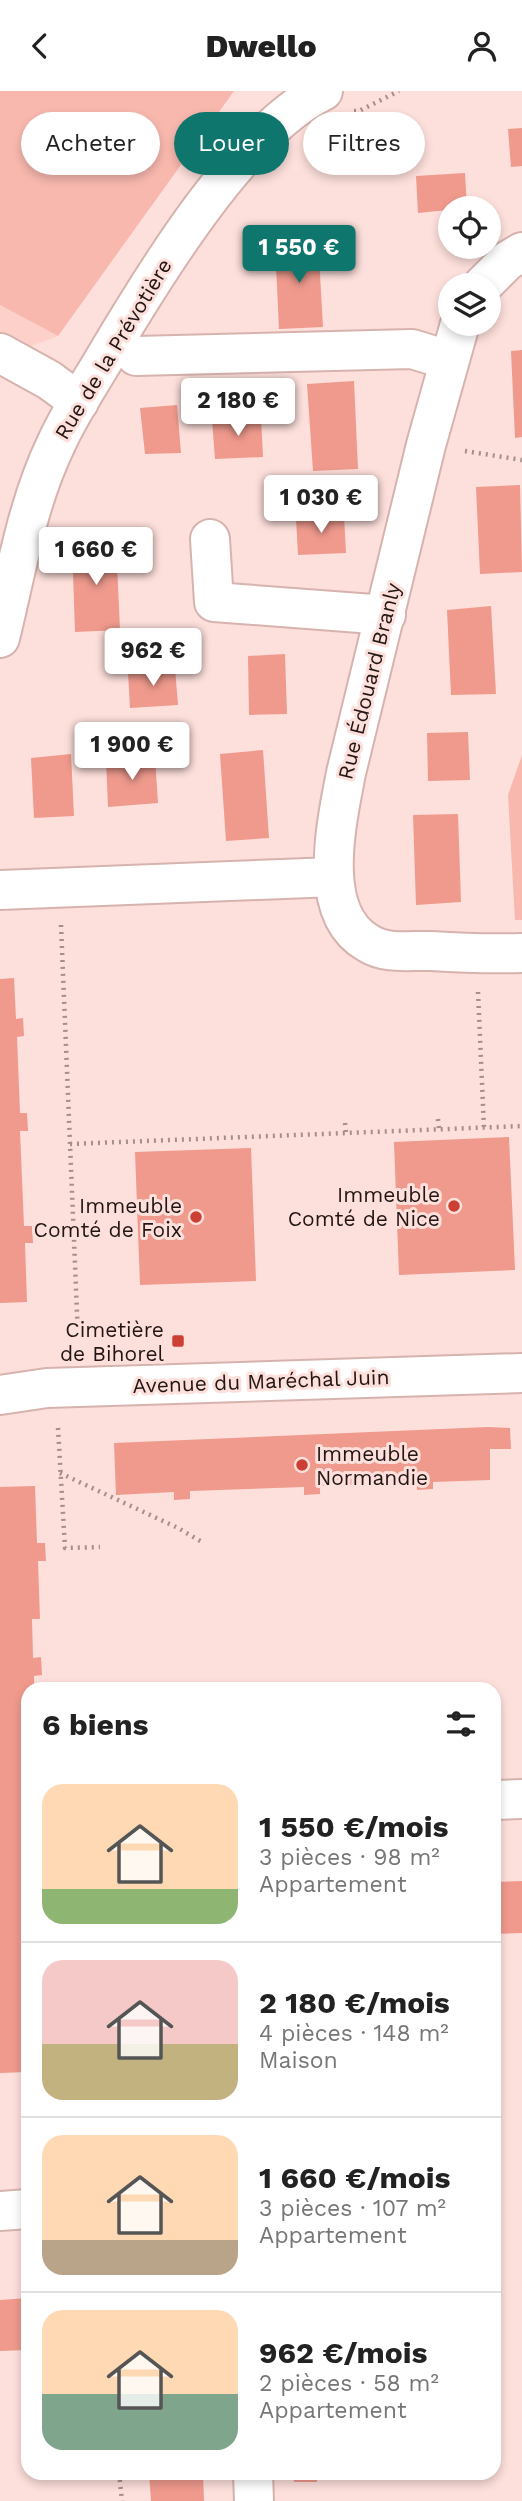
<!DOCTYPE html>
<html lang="fr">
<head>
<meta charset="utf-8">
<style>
	:root { --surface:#fff; --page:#f6f6f6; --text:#222; --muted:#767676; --line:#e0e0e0; --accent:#0f766e }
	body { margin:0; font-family:"Work Sans",sans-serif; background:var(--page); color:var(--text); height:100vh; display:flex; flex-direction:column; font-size:26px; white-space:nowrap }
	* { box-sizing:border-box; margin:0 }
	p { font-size:23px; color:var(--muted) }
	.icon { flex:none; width:38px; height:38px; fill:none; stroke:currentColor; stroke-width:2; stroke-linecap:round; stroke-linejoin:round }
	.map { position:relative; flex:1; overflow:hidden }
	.details { position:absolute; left:21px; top:1591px; width:480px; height:798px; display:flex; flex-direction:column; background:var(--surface); border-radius:21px; box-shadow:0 4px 10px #0003 }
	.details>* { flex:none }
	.hud { position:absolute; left:21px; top:21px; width:481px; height:63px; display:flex; gap:14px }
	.controls { position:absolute; left:438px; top:105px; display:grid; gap:14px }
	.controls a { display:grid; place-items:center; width:63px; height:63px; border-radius:50%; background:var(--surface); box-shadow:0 4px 10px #0003; font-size:35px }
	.price { position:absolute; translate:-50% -60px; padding:0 16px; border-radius:7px; background:#fff; color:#222; font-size:23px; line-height:46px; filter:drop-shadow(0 2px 4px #0008) }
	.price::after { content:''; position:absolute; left:50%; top:42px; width:21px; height:16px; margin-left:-10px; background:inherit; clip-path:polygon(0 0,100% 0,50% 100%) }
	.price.on { background:var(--accent); color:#fff }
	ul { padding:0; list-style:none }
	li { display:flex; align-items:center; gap:21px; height:175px; padding:0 21px }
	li+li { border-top:2px solid var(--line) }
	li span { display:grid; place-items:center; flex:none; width:196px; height:140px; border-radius:21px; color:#555 }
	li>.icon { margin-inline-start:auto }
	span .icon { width:84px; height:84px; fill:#fffc; stroke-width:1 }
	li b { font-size:30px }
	h2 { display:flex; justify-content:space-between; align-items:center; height:84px; padding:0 21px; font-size:30px }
	.chip { padding:0 24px; border-radius:32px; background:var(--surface); box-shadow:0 4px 10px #0003; font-size:24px; line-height:63px }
	.chip.on { background:var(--accent); color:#fff }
	header { display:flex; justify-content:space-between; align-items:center; height:91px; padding:0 21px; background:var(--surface); font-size:32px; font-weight:800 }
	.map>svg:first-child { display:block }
	.built { fill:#fdd0c9 }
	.green { fill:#f8b8ae }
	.building { fill:#f09a8d }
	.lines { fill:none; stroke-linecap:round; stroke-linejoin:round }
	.street-casing { stroke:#d7b3ae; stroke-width:42 }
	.secondary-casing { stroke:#d7b3ae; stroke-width:42 }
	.path { stroke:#a58e8b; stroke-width:4.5; stroke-dasharray:2 5; stroke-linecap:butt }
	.street { stroke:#fff; stroke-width:38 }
	.secondary { stroke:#fff; stroke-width:38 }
	.poi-dot { fill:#cc3f33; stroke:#fddfdb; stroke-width:2.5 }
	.labels { text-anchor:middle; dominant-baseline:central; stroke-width:6; stroke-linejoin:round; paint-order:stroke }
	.street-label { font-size:21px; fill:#221614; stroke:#fddfdb }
	.poi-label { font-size:21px; fill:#221614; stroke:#fddfdb; text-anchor:end }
</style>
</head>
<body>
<header><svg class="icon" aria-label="back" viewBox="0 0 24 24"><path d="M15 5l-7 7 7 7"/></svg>Dwello<svg class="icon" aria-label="person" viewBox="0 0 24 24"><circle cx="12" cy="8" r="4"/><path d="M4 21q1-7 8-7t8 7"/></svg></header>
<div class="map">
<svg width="522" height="2410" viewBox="0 0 522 2410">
	<rect width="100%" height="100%" fill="#fddfdb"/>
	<polygon class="built" points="0,214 58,245 0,267"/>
	<g class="green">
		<polygon points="0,0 234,0 58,245 0,214"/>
		<polygon points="522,664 522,829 515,829 508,704"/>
	</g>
	<g class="building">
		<polygon points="522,37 522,75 511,76 508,38"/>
		<polygon points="465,82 467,117 418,122 416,85"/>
		<polygon points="318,148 323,236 279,238 275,152"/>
		<polygon points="522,259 522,346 515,347 511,260"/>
		<polygon points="354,290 358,378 313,380 307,293"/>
		<polygon points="177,314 181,362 145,363 140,317"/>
		<polygon points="261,327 263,366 215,368 212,329"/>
		<polygon points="520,394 522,481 480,483 476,396"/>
		<polygon points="344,424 346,462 298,464 296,427"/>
		<polygon points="116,451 120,539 75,541 72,453"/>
		<polygon points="491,515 496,603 451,604 447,519"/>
		<polygon points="285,563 287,623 249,624 248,565"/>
		<polygon points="175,577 178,614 130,617 128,581"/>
		<polygon points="468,641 470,689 428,690 427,642"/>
		<polygon points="263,659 269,747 226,750 220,663"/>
		<polygon points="71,663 74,725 34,727 31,667"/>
		<polygon points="155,667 158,712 108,716 106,670"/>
		<polygon points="458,723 461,811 416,814 413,724"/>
		<polygon points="14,887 16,928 23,927 24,945 17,946 20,1022 27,1022 28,1040 20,1040 24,1135 32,1135 33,1152 25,1152 27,1211 0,1212 0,888"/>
		<polygon points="509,1046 515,1179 399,1184 394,1051"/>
		<polygon points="251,1057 256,1190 140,1194 135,1061"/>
		<polygon points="488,1336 510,1337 511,1358 490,1358 490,1389 433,1391 433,1398 417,1399 417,1391 320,1395 320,1403 304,1404 304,1396 190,1400 190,1408 174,1409 174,1401 116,1404 114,1352"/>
		<polygon points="35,1395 37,1452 45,1452 46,1470 38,1470 40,1528 32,1528 33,1567 41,1566 42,1584 34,1585 34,1598 28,1598 28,1981 0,1982 0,1396"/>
		<polygon points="522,1790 522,1842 494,1843 494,1791"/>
		<polygon points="28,2207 28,2259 0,2260 0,2209"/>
		<polygon points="149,2382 203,2382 204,2410 151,2410"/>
		<polygon points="293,2382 317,2382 317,2391 294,2391"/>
	</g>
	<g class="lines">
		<g class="street-casing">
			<g id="street">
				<polyline points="483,194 507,170 522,161"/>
				<path d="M460,233l-34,121 -80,328c-9,48 -31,140 22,170 19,12 42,7 63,8 31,2 59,3 91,2"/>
				<polyline points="0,262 49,289 79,311"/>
				<polyline points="136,265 412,258 448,269"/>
				<polyline points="210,448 214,511 386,524"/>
				<polyline points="0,799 334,786"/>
				<polyline points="494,1709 522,1708"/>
				<polyline points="0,2120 28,2118"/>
				<polyline points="253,2382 254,2410"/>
			</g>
		</g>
		<g class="secondary-casing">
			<g id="secondary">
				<path d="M0,547c16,-65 27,-134 56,-194 14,-31 33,-59 50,-88 47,-79 135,-225 217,-265"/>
				<polyline points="0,1304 47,1297 522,1282"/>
			</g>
		</g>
		<g class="path">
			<polyline points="354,20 359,20 399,0"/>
			<polyline points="465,360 522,369"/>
			<polyline points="61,834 78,1246"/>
			<polyline points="478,901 484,1037"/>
			<polyline points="438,1028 439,1038"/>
			<polyline points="345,1032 346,1042"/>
			<polyline points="70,1053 522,1035"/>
			<polyline points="58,1337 65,1457 100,1456"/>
			<polyline points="60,1382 178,1437 202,1451"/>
			<polyline points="119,2382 122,2410"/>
		</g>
		<use href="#street" class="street"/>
		<use href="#secondary" class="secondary"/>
	</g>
	<g class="poi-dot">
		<circle cx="454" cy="1115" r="7"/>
		<circle cx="196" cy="1126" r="7"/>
		<rect x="171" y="1243" width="14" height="14" rx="3.5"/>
		<circle cx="302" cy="1374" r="7"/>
	</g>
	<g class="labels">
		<g class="street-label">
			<text transform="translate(113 258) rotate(-59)">Rue de la Prévotière</text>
			<text transform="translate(369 590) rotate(-76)">Rue Édouard Branly</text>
			<text transform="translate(261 1290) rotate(-2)">Avenue du Maréchal Juin</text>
		</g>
		<g class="poi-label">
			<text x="440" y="1103">Immeuble<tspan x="440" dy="24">Comté de Nice</tspan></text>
			<text x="182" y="1114">Immeuble<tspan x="182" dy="24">Comté de Foix</tspan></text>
			<text x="164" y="1238">Cimetière<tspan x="164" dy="24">de Bihorel</tspan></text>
			<text x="316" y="1362" text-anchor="start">Immeuble<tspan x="316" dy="24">Normandie</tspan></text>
		</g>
	</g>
</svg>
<div class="controls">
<a><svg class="icon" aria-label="locate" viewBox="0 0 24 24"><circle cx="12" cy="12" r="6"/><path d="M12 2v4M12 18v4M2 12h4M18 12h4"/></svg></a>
<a><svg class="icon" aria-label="layers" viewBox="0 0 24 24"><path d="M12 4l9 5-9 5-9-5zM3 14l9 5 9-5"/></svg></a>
</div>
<b class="price on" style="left:299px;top:194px">1 550 €</b>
<b class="price" style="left:238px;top:347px">2 180 €</b>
<b class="price" style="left:321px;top:444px">1 030 €</b>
<b class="price" style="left:96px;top:496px">1 660 €</b>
<b class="price" style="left:153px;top:597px">962 €</b>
<b class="price" style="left:132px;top:691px">1 900 €</b>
<div class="hud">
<a class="chip">Acheter</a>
<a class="chip on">Louer</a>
<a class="chip">Filtres</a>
</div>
<section class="details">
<h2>6 biens<svg class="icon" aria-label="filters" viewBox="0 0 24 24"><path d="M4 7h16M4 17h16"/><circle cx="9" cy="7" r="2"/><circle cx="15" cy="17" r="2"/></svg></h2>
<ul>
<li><span style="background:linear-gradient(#ffd9b3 75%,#8fb573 0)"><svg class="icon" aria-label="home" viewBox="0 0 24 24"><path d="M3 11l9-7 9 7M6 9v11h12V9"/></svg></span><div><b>1 550 €/mois</b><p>3 pièces · 98 m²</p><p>Appartement</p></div></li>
<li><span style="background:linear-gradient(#f6c9c9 60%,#c2b280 0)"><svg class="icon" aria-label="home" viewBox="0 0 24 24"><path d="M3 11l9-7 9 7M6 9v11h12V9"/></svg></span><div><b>2 180 €/mois</b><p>4 pièces · 148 m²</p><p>Maison</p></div></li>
<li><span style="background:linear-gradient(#ffd9b3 75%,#b9a48a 0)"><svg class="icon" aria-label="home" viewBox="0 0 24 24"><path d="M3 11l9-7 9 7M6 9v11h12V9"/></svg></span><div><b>1 660 €/mois</b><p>3 pièces · 107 m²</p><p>Appartement</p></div></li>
<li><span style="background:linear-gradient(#ffd9b3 60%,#7fa58c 0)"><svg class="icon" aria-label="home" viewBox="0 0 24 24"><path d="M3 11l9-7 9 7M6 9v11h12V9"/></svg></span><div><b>962 €/mois</b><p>2 pièces · 58 m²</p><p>Appartement</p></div></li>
</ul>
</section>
</div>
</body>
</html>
